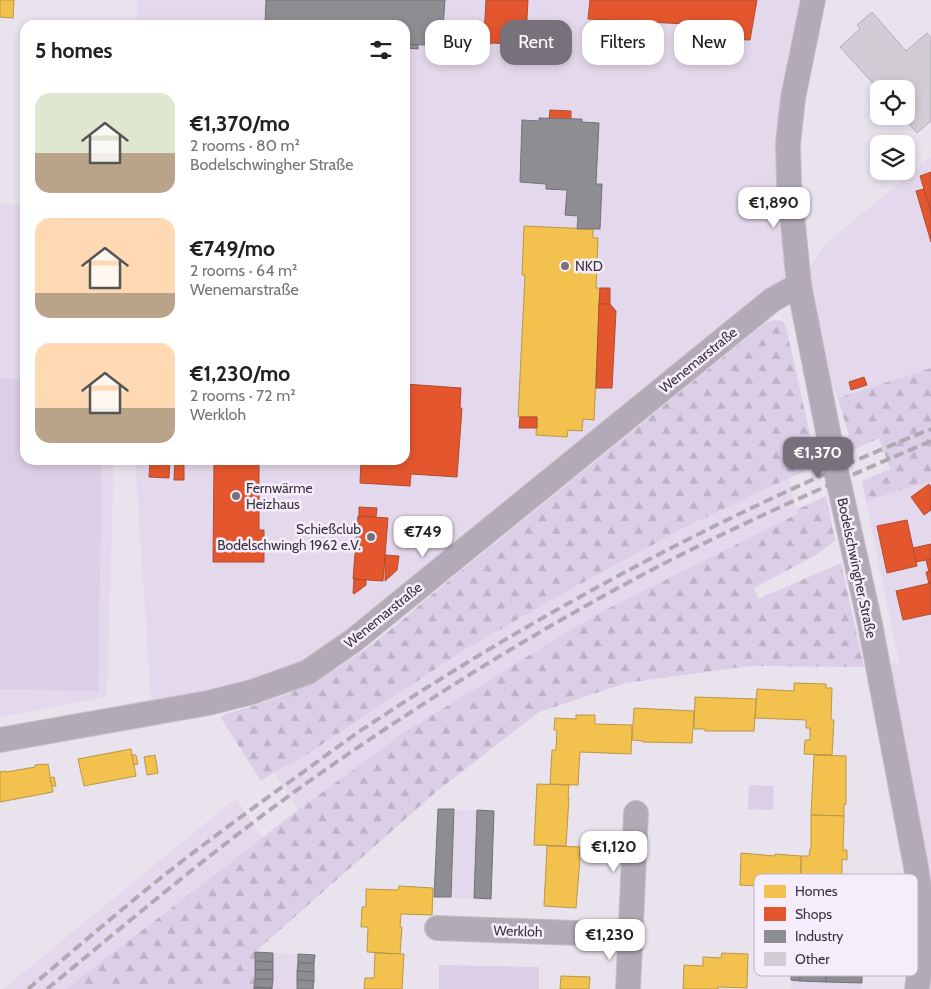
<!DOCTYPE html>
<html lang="en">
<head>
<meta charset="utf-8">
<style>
	:root { --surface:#fff; --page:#f2f2f2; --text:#202124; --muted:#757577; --accent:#76717a }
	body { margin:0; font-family:Cabin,sans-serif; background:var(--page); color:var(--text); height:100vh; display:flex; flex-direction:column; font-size:19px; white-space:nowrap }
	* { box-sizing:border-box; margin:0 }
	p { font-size:16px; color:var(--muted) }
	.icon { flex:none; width:28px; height:28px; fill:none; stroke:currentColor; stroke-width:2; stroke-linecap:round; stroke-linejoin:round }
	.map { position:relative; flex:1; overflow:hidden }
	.details { position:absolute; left:20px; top:20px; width:390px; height:445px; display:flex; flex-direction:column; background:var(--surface); border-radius:15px; box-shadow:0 2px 8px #0003 }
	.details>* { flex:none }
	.top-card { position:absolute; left:425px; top:20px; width:430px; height:45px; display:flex; gap:10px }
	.buttons { position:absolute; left:870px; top:80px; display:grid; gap:10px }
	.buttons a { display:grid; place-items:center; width:45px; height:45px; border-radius:10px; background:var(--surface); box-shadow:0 2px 8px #0003; font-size:25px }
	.price { position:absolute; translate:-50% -42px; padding:0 11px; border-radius:10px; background:#fff; color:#222; font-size:16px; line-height:32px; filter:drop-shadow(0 1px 2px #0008) }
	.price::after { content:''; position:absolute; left:50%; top:30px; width:15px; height:11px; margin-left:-8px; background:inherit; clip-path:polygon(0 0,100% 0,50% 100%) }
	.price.on { background:var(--accent); color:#fff }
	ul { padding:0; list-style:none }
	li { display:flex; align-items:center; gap:15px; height:125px; padding:0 15px }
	li span { display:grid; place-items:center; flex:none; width:140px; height:100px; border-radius:15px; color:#555 }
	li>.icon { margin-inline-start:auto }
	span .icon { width:60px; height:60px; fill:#fffc; stroke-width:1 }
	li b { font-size:21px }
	h2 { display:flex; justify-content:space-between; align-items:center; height:60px; padding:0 15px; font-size:21px }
	.tag { padding:0 18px; border-radius:15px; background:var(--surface); box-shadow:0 2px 8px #0003; font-size:18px; line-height:45px }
	.tag.on { background:var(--accent); color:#fff }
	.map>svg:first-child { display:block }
	.built { fill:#e4d9ec }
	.forest { fill:url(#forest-firs) }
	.park { fill:#ddcee7 }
	.homes { fill:#f2c14e; stroke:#ba9748 }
	.shops { fill:#e4572e; stroke:#b04c32 }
	.industry { fill:#8d8d92; stroke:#747278 }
	.building { fill:#d2cdd5; stroke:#b2aeb5 }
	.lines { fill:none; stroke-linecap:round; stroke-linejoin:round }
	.minor-casing { stroke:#c6c1c9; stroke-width:26 }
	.minor { stroke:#b2abb7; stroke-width:24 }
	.rail { stroke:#afa9b3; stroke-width:4; stroke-dasharray:10 5; stroke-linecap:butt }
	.poi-dot { fill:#76717a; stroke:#f6edfc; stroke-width:2 }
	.labels { text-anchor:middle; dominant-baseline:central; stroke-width:5; stroke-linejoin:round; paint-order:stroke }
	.poi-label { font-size:14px; fill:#38343b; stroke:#f6edfc; text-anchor:start }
	.street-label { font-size:14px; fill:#38343b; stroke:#f6edfc }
	.key { fill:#f6edfc; stroke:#bdb6c2; stroke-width:1 }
	.key-label { font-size:14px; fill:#38343b }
</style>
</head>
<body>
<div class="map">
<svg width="931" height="989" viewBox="0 0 931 989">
	<defs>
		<pattern id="forest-firs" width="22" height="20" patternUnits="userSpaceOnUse" patternTransform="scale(1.25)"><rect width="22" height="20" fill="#ddcee7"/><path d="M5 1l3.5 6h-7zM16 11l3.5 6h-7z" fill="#beb2c7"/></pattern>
	</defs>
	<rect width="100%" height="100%" fill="#e9e3ee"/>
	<g class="built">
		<polygon points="137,0 813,0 793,98 799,284 824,245 931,157 931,368 838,398 804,317 799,285 308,672 152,714 135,460 405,460 405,25 137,25"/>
		<polygon points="0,204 25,205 25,460 114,460 107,697 0,717"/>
		<polygon points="789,478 797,514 595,615 403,733 298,810 274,772 300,759 466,649 582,583 682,529 756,492"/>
		<polygon points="931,481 931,989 917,989 921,960 878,666 899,662 866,501"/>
		<polygon points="236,798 262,837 66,989 3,989"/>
		<polygon points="438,809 494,811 491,899 434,897"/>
		<polygon points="255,952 315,955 313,989 254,989"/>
		<polygon points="792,964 862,966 862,989 791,989"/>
	</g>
	<g class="forest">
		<path d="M773,320l10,1 3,6 31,139 -61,27 -74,36 -100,54 -116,66 -166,110 -26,13 -13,9 -37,-58 -3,-6 3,-2c25,-8 52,-15 76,-27 49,-22 89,-56 129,-91l335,-273z"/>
		<polygon points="931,368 931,481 866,501 862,481 890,469 879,438 853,450 838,398"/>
		<polygon points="826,496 835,541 814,556 754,588 758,599 841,563 864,667 750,666 626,683 539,712 437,791 255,952 254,989 66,989 298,810 403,733 595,615 797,514 796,510"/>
	</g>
	<g class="park">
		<polygon points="0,379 25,379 25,460 102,460 98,691 0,689"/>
		<polygon points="749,785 774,786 773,810 748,809"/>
		<polygon points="439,965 539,967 539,989 439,989"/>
	</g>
	<g class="homes">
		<polygon points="0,0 14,0 13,18 0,17"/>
		<polygon points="524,226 593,229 593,238 598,238 596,288 600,288 594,420 583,419 582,431 568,430 567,437 536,435 537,417 518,417 525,275 522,275"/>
		<polygon points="794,683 826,684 826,688 832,688 831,720 834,720 832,755 804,754 805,740 810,740 810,728 806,728 806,720 755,718 757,689 794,691"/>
		<polygon points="695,697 756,699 754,731 705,731 705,729 694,729"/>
		<polygon points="634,708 694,711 692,743 643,742 643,741 632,740"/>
		<polygon points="576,715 595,715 595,724 632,725 631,754 580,752 578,785 550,784 552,750 556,750 557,730 554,730 555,718 576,719"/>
		<polygon points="131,749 136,776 84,786 78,759"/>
		<polygon points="132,755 136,755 138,764 134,765"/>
		<polygon points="155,755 158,773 147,775 144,757"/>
		<polygon points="814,755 846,756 846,805 844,804 844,816 811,815"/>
		<polygon points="44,764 44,765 48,764 53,792 0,802 0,772 5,771 6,772 35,767 35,765"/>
		<polygon points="54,777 56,786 52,786 50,778"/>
		<polygon points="537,784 569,785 568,797 569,797 566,846 534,845"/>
		<polygon points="811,815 844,816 843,850 847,850 847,860 842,859 842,877 801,875 801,856 809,856 810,849 811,849"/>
		<polygon points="547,846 580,847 579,859 580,859 576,908 544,906"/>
		<polygon points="741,853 775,856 775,854 801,856 800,887 789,887 789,888 740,885"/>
		<polygon points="399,886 433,888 432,915 401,914 400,927 402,927 400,954 367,952 368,927 361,927 362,907 366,907 366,889 398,890"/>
		<polygon points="375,953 404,954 402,989 364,989 365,978 374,978"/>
		<polygon points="722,953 748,954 747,988 718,987 718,989 683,989 684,965 703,966 703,957 721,958"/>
		<polygon points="561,976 590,977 589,989 560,989"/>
	</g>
	<g class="shops">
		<polygon points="486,0 528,0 526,37 531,41 531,45 528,49 523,49 519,44 491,43 488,47 483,47 479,43 480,38 484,35"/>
		<polygon points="590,0 757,0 750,40 706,38 706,25 588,19"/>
		<polygon points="550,110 571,111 571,120 549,119"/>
		<polygon points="931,172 931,212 920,176"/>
		<polygon points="924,189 931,212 931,242 916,191"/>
		<polygon points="600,288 610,288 610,304 599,304"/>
		<polygon points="599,304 610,304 616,311 612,388 596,388"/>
		<polygon points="864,377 867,385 851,390 849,382"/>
		<polygon points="405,384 461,388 460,408 462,408 457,477 411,474 410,486 360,483 361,460 405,460"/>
		<polygon points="520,417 537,417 537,428 519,428"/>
		<polygon points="150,460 170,460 169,478 149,477"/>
		<polygon points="175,460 184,460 184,480 174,480"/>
		<polygon points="214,460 259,461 259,530 264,530 264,562 213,562"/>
		<polygon points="929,484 931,487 931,510 924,515 911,497"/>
		<polygon points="359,507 377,508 376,517 359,516"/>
		<polygon points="358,516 388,518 383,581 353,579"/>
		<polygon points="907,520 917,566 887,573 877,526"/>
		<polygon points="931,544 931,559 916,562 913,548"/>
		<polygon points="385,555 399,556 397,570 385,581"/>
		<polygon points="931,559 931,571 929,572 926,560"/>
		<polygon points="931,571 931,583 929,584 926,572"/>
		<polygon points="354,579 366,580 366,585 354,594 353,593"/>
		<polygon points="931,583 931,614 903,620 896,591"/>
	</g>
	<g class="industry">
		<polygon points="266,0 445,0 442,41 444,46 405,44 405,25 265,25"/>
		<polygon points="467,22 484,23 484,35 466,34"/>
		<polygon points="443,32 447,33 447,41 442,41"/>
		<polygon points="405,44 418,45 418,49 405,48"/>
		<polygon points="539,118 582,119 582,122 599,123 596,184 602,184 600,229 577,229 578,216 565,215 567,190 546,189 546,184 520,182 522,120 539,121"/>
		<polygon points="438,809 454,809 451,897 434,897"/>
		<polygon points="477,810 494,811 491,899 474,898"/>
		<polygon points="255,952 273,953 273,962 255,961"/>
		<polygon points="298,954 315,955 314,963 298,963"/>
		<polygon points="255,961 273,962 273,970 255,970"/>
		<polygon points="298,963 314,963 314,972 297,971"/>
		<polygon points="792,964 800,964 800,981 791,980"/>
		<polygon points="800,964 827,965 826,982 800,981"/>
		<polygon points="827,965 862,966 862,983 826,982"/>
		<rect x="255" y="970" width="18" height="9"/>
		<polygon points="297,971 314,972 314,981 297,980"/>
		<polygon points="255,979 273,979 272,988 254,987"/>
		<polygon points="297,980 314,981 313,989 297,989"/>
		<polygon points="254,987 272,988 272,989 254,989"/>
	</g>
	<polygon class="building" points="872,12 906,51 927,33 931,38 931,121 917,133 902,116 906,116 906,89 879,89 879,90 840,47 860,29 857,25"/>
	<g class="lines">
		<g class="minor-casing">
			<g id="minor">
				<polyline points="813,0 793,98 788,144 789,183 799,285 833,457 869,619 916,867 922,909 921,960 917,989"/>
				<polyline points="0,740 208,703 252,692 308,672 354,640 772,300 799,285"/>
				<polyline points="437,928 630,935"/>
				<polyline points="628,989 636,813"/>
			</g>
		</g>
		<use href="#minor" class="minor"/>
		<g class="rail">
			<path d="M28,989c57,-48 114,-98 174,-143 34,-26 69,-51 104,-76 22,-16 43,-32 66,-47 176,-116 363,-215 559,-294"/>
			<path d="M47,989c92,-76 183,-153 281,-221 106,-74 217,-142 331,-202 89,-46 180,-86 272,-125"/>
		</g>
	</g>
	<g class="poi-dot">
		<circle cx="565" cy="266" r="5"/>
		<circle cx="236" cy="496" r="5"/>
		<circle cx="371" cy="537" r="5"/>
	</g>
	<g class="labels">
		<g class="poi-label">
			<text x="575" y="266">NKD</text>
			<text x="246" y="488">Fernwärme<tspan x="246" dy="16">Heizhaus</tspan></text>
			<text x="361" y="529" text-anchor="end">Schießclub<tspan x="361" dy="16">Bodelschwingh 1962 e.V.</tspan></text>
		</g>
		<g class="street-label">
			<text transform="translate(698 360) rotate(-39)">Wenemarstraße</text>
			<text transform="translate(857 568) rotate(78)">Bodelschwingher Straße</text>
			<text transform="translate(383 615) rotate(-39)">Wenemarstraße</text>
			<text transform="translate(518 931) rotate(2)">Werkloh</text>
		</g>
	</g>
	<rect x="754" y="874" width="164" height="102" rx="8" class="key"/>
	<rect x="764" y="885" width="22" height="13" fill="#f2c14e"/>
	<rect x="764" y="907" width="22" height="14" fill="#e4572e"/>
	<rect x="764" y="930" width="22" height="13" fill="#8d8d92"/>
	<rect x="764" y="952" width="22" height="14" fill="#d2cdd5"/>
	<g class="key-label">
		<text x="795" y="896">Homes</text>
		<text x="795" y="919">Shops</text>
		<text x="795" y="941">Industry</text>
		<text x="795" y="964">Other</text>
	</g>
</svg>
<div class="buttons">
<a><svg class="icon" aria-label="locate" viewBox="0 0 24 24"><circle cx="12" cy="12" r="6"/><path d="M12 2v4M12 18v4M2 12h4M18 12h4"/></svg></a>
<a><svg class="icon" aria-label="layers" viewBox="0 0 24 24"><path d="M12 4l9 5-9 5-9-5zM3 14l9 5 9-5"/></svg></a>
</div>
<b class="price" style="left:774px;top:229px">€1,890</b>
<b class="price on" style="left:818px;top:479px">€1,370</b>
<b class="price" style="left:423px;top:558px">€749</b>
<b class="price" style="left:614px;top:873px">€1,120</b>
<b class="price" style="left:610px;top:961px">€1,230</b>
<div class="top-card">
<a class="tag">Buy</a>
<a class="tag on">Rent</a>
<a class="tag">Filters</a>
<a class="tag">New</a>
</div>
<section class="details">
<h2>5 homes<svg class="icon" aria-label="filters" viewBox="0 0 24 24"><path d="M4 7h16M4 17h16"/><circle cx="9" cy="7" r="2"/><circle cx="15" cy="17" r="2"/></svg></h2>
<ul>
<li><span style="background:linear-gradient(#dfe7d0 60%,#b9a48a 0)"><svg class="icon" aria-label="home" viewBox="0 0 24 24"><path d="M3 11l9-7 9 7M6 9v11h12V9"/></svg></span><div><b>€1,370/mo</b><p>2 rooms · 80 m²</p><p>Bodelschwingher Straße</p></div></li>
<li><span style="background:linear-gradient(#ffd9b3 75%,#b9a48a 0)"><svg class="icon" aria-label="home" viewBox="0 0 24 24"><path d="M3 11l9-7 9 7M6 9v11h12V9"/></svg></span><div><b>€749/mo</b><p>2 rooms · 64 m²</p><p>Wenemarstraße</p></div></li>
<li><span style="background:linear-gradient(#ffd9b3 65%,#b9a48a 0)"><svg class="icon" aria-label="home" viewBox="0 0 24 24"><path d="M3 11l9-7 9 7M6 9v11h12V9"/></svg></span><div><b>€1,230/mo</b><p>2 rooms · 72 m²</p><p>Werkloh</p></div></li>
</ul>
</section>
</div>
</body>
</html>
